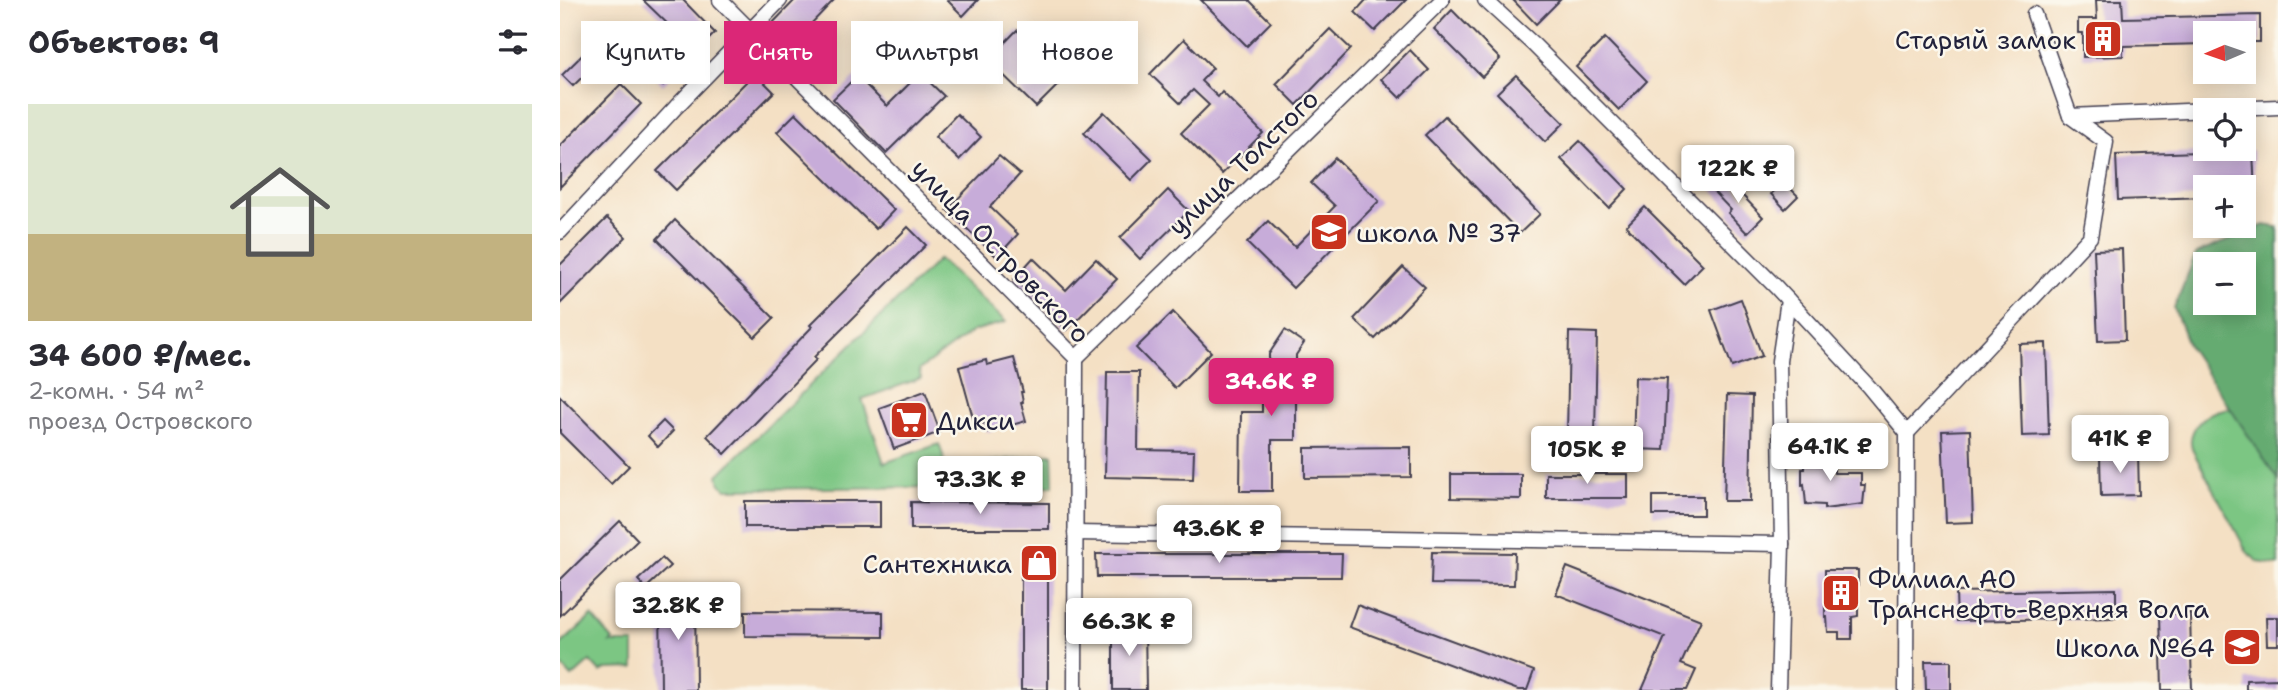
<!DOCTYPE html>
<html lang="ru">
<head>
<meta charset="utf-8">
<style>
	:root { --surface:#fff; --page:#f2f2f3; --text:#2b2b33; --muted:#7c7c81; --accent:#db2777 }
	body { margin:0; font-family:"Shantell Sans",sans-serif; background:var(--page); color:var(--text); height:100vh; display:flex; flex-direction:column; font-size:26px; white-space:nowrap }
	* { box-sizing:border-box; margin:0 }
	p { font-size:23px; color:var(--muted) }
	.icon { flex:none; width:38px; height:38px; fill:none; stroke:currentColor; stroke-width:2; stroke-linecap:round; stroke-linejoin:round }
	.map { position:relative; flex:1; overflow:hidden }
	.side { display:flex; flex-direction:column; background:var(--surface); width:560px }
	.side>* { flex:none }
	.guide { position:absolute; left:21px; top:21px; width:665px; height:63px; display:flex; gap:14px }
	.needle { width:46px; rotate:268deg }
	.tools { position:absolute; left:1633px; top:21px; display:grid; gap:14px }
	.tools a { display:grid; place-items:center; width:63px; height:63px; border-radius:0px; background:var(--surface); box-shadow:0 4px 18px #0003; font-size:35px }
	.price { position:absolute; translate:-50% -60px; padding:0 16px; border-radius:7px; background:#fff; color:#222; font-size:23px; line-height:46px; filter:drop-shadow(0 2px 4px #0008) }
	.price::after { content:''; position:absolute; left:50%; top:42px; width:21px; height:16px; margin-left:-10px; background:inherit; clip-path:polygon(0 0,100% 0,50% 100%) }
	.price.current { background:var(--accent); color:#fff }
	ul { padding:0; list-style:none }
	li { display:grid; align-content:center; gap:14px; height:371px; padding:0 28px }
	li span { display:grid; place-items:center; height:217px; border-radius:0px; color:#555 }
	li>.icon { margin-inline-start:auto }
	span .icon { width:126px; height:126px; fill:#fffc; stroke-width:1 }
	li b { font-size:30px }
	h2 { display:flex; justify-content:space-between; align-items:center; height:84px; padding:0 28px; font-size:30px }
	.chip { padding:0 24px; border-radius:0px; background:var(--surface); box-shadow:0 4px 18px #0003; font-size:24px; line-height:63px }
	.chip.current { background:var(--accent); color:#fff }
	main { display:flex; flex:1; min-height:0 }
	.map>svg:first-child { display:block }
	.green { fill:#7cc683; stroke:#4f745f; stroke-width:2 }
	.forest { fill:#65ab71; stroke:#446656; stroke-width:2; fill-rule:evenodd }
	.building { fill:#c7acd9 }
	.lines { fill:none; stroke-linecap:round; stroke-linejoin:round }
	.minor-casing { stroke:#423e50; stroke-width:17 }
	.minor { stroke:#fff; stroke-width:14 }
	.labels { text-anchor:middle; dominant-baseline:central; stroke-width:5; stroke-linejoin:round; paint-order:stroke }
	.poi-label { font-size:26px; fill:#22223b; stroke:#fbf7ec; text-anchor:end }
	.street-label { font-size:26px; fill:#22223b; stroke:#fbf7ec }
</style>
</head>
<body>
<main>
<section class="side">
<h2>Объектов: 9<svg class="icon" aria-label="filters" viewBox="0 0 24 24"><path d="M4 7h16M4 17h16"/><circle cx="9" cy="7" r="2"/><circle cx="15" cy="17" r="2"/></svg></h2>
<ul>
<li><span style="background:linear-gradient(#dfe7d0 60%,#c2b280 0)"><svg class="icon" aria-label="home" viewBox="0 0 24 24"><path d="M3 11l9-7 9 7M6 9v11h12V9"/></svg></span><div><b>34 600 ₽/мес.</b><p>2-комн. · 54 m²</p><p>проезд Островского</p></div></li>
</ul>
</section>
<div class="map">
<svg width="1718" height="690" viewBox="0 0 1718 690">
	<rect width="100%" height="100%" fill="#fbf7ec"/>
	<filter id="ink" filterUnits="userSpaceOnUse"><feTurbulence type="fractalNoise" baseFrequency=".0143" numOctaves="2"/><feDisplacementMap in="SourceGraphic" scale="14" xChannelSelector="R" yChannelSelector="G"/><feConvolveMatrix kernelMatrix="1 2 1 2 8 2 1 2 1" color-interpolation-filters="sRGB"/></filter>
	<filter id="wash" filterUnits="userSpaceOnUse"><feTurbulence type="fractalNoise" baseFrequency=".00686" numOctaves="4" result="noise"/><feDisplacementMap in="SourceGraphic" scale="28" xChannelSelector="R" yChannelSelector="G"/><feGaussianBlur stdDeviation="1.57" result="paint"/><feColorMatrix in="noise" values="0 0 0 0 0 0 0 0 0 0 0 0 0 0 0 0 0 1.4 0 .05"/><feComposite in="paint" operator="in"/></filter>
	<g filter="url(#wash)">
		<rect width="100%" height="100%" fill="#f4e0c4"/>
		<g class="green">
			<polygon points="379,259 446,322 413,331 359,370 361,378 302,399 324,463 379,444 387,467 492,454 493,486 167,489 160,484 158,475"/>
			<path d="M1664,409h7l47,63v93l-20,-3 -11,-10 -55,-103c-6,-20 14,-37 32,-40z"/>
			<polygon points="32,616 53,640 50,643 74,643 74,668 46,669 40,672 30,661 12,677 0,664 0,645"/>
		</g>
		<path class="forest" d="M1704,225l14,2v253l-89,-133 -15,-39 22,-54zM1645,264h39v39h-39z"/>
		<g id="blocks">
			<g class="building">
				<polygon points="83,0 123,0 155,33 103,85 83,65 116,32"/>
				<polygon points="235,0 274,0 246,29 274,57 256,76 207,29"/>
				<polygon points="387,0 418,0 403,16"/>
				<polygon points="641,0 689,0 711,22 687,46"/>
				<polygon points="806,0 846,0 815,31 795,12"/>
				<polygon points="953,0 1000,0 976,24"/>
				<polygon points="1536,0 1562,0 1563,18 1700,15 1700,42 1684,42 1684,33 1645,33 1645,44 1563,46 1563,56 1523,57 1523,33 1518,33 1518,19 1537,19"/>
				<polygon points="892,10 940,59 922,77 874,29"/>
				<polygon points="50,28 61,40 13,86 2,75"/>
				<polygon points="770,29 791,49 737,105 716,84"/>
				<polygon points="457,30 505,78 476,107 428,60"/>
				<polygon points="1045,38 1087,81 1059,110 1016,67"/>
				<polygon points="624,39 653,68 641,81 658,97 662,92 703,133 662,174 621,133 649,105 633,90 620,103 590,74"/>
				<polygon points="850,50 869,70 840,98 821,79"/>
				<polygon points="195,73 214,92 116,190 97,171"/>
				<polygon points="360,73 384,96 326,153 273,99 297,76 327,106"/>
				<polygon points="956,75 1004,123 985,142 937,93"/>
				<polygon points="61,84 81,104 0,187 0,146"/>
				<polygon points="544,112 592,159 571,180 524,133"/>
				<polygon points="236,113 334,210 316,229 217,132"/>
				<polygon points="397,114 421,137 399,160 375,137"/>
				<polygon points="885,116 980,214 960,233 865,135"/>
				<polygon points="1020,141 1067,189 1049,208 1001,159"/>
				<polygon points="1693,150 1695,195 1684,196 1684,187 1645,187 1645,197 1558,200 1556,155"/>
				<polygon points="439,156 460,174 430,207 458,234 437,257 387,210"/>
				<polygon points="775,158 819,201 733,288 687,243 708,221 735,247 775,206 751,183"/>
				<polygon points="1165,177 1203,217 1187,233 1168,213 1171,210 1152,190"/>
				<polygon points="1224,182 1238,196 1225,209 1211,194"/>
				<polygon points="608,190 629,211 580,259 560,238"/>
				<polygon points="1085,207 1143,265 1124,284 1066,226"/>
				<polygon points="47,218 66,237 0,304 0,265"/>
				<polygon points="115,220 214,318 195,337 97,239"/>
				<polygon points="348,227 366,245 254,357 257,359 165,454 147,436 252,327 250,325"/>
				<polygon points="1562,249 1565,340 1538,341 1534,250"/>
				<polygon points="473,258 506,290 536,259 557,279 507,330 454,279"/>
				<polygon points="843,267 865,287 815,339 794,319"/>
				<polygon points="1181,299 1202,356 1172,367 1151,310"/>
				<polygon points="613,312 651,352 615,388 576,348"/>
				<polygon points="725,330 744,343 736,355 736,440 712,440 712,491 680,491 681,412 702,412 702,403 709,403 709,354"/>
				<polygon points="1009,332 1037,333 1035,435 1007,435"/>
				<polygon points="1486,343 1489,435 1462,436 1459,344"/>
				<polygon points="454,358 463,392 461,392 463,402 461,403 466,421 427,432 425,423 415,425 399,367 426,360 427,365"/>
				<polygon points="547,372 579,372 578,450 634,451 633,479 545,477"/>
				<polygon points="1075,377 1107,378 1104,450 1073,449"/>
				<polygon points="365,391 380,432 334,449 319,408"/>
				<polygon points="1167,395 1192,396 1190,501 1164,501"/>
				<polygon points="0,396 69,466 51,484 0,433"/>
				<polygon points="103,421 113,431 98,447 88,436"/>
				<polygon points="1410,430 1413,522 1386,523 1382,431"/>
				<polygon points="851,447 851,477 745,478 745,448"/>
				<polygon points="1255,450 1274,452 1274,473 1301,473 1301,485 1305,485 1303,504 1264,509 1264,505 1246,504 1244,484 1242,485 1242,469 1245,469 1245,453"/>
				<polygon points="1578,453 1579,495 1541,496 1540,455"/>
				<polygon points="891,474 961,474 961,499 891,498"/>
				<rect x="986" y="474" width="82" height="24"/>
				<rect x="1093" y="496" width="50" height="19"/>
				<rect x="185" y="501" width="135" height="26"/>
				<polygon points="351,502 489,503 489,529 351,529"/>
				<polygon points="60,521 78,540 0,616 0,580"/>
				<polygon points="872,552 955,553 954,585 871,584"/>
				<polygon points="536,554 782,554 781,577 537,577"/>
				<rect x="461" y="555" width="27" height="135"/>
				<polygon points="102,558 110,566 86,588 78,580"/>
				<polygon points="1007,567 1141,620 1121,664 1136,670 1127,690 1082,690 1105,637 996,594"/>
				<polygon points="1265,570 1298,570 1298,616 1292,617 1292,639 1279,639 1279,632 1268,632 1267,617 1265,617"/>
				<polygon points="1556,589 1556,618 1397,621 1396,592"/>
				<polygon points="135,594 136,690 101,690 100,595"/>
				<polygon points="797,605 974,671 967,690 958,690 789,627"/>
				<polygon points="185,611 323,612 323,637 185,636"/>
				<polygon points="1630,613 1632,690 1602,690 1600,614"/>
				<polygon points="1706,617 1718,617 1718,645 1707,645"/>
				<polygon points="553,625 585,625 586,690 553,690"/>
				<polygon points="1365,661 1391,661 1391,690 1366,690"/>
				<polygon points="1718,679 1718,690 1686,690 1686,680"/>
			</g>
		</g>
	</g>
	<g filter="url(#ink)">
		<use href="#blocks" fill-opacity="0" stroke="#423e50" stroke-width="2"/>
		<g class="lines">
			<g class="minor-casing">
				<g id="minor">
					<polyline points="160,0 516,358 515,690"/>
					<polyline points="925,0 973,44 1216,287 1309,387 1347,433 1346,690"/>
					<polyline points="1474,14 1510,116 1718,107"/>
					<polyline points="0,232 116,107 220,0"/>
					<polyline points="516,358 882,0"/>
					<polyline points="1347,433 1530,237 1546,142 1510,116"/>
					<polyline points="515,533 1222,544"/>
					<polyline points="1218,690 1222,544 1219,361 1228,300"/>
				</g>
			</g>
			<use href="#minor" class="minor"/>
		</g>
	</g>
	<defs>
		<g id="building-square" transform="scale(2.0125)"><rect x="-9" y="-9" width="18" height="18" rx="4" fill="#c8321e" stroke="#fbf7ec"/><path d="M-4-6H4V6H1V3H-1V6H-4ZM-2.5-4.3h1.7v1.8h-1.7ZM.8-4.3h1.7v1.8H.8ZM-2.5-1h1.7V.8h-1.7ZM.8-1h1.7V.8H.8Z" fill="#fff"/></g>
		<g id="school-square" transform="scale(2.0125)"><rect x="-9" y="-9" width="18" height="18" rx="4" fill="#c8321e" stroke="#fbf7ec"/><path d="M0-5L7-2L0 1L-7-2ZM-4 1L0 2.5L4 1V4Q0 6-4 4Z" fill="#fff"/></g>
		<g id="supermarket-square" transform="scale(2.0125)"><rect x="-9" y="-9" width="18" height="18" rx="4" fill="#c8321e" stroke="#fbf7ec"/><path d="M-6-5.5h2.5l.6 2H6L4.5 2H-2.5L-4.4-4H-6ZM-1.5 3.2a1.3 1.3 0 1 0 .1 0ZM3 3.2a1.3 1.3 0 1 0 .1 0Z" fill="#fff"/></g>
		<g id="shop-square" transform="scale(2.0125)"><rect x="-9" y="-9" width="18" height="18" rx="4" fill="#c8321e" stroke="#fbf7ec"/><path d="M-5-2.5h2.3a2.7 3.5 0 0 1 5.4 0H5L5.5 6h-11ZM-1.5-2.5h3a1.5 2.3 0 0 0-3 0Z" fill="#fff"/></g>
	</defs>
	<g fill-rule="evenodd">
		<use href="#building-square" x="1543" y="39"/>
		<use href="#school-square" x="769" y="232"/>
		<use href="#supermarket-square" x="349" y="420"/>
		<use href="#shop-square" x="479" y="563"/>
		<use href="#building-square" x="1281" y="593"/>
		<use href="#school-square" x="1682" y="647"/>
	</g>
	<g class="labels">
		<g class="poi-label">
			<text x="1516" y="39">Старый замок</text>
			<text x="796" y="232" text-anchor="start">школа № 37</text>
			<text x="376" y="420" text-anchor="start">Дикси</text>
			<text x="452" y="563">Сантехника</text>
			<text x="1308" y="578" text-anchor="start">Филиал АО<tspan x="1308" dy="30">Транснефть-Верхняя Волга</tspan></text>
			<text x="1655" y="647">Школа №64</text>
		</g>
		<g class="street-label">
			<text transform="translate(683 162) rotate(-44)">улица Толстого</text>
			<text transform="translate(441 251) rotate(46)">улица Островского</text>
		</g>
	</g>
</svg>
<div class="tools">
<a><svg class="needle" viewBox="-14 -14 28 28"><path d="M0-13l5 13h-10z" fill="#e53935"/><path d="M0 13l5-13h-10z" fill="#7c7c81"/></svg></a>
<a><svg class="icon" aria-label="locate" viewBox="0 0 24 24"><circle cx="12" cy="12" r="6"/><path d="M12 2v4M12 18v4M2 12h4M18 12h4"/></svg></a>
<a>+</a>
<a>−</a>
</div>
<b class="price" style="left:1178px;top:205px">122K ₽</b>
<b class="price current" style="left:711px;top:418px">34.6K ₽</b>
<b class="price" style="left:1560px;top:475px">41K ₽</b>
<b class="price" style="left:1270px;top:483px">64.1K ₽</b>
<b class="price" style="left:1027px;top:486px">105K ₽</b>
<b class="price" style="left:420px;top:516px">73.3K ₽</b>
<b class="price" style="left:659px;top:565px">43.6K ₽</b>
<b class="price" style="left:118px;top:642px">32.8K ₽</b>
<b class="price" style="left:569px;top:658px">66.3K ₽</b>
<div class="guide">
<a class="chip">Купить</a>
<a class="chip current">Снять</a>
<a class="chip">Фильтры</a>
<a class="chip">Новое</a>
</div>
</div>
</main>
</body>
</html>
